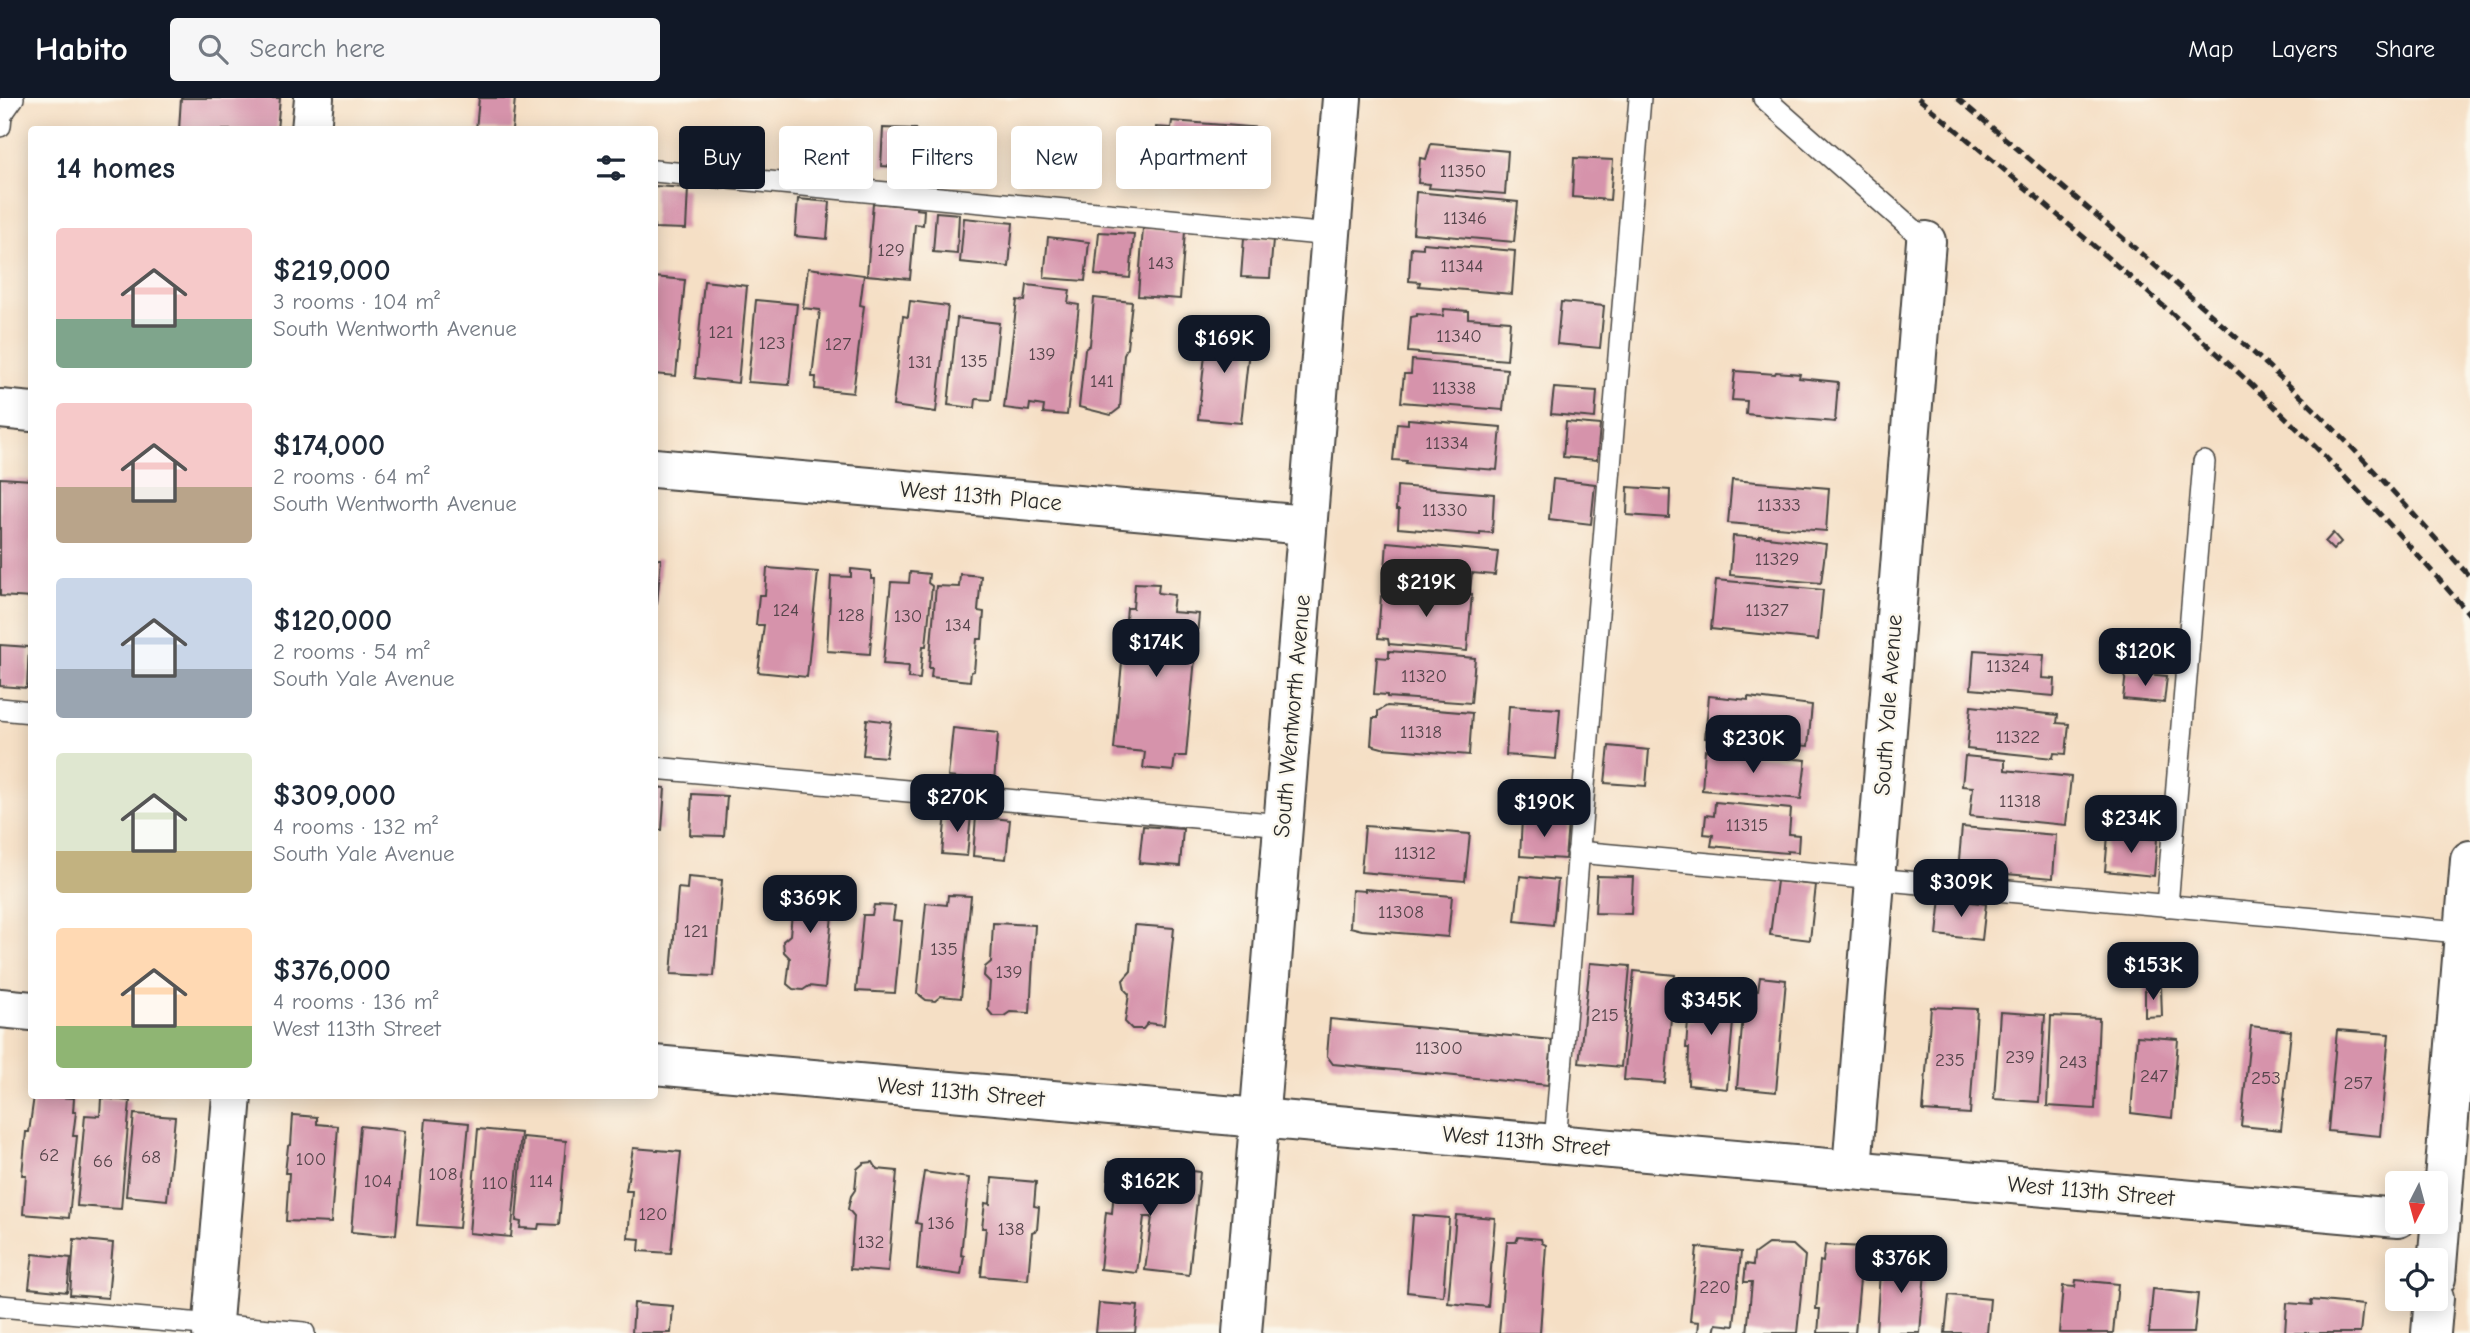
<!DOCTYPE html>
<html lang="en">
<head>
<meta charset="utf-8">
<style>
	:root { --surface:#fff; --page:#f6f6f7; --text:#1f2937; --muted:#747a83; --accent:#111827 }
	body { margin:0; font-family:"Comic Neue",sans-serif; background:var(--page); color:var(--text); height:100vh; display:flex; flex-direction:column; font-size:26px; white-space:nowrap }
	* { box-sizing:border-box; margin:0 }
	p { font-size:23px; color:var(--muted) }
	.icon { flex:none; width:38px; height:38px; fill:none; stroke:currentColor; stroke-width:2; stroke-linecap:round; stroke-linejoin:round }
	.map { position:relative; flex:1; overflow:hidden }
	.details { position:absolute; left:28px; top:28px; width:630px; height:973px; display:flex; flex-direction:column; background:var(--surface); border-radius:7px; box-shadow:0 4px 18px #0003 }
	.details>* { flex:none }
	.guide { position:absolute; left:679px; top:28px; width:665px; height:63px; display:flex; gap:14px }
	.needle { width:46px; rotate:186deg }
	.buttons { position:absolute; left:2385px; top:1073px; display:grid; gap:14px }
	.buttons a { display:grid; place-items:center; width:63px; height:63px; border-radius:7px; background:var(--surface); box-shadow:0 4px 18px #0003; font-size:35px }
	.price { position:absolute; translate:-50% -60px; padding:0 16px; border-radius:14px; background:var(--accent); color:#fff; font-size:23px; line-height:46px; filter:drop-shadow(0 2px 4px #0008) }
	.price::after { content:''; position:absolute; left:50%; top:42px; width:21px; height:16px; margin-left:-10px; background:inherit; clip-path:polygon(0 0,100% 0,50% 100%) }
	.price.selected { background:#222; color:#fff }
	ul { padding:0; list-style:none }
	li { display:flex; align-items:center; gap:21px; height:175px; padding:0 28px }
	li span { display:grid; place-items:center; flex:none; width:196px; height:140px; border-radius:7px; color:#555 }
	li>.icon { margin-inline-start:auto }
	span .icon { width:84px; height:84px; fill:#fffc; stroke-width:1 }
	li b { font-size:30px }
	h2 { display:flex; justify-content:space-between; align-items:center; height:84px; padding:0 28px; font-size:30px }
	.pill { padding:0 24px; border-radius:7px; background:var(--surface); box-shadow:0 4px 18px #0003; font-size:24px; line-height:63px }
	.pill.selected { background:var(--accent); color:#fff }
	header { display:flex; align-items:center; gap:42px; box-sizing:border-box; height:98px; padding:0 35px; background:var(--accent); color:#fff }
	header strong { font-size:33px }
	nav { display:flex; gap:38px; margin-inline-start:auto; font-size:24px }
	.search { width:490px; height:63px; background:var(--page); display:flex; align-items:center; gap:18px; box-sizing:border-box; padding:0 24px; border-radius:7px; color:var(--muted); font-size:26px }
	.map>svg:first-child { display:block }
	.building { fill:#d693ab }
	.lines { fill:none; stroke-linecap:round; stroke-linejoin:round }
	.service-casing { stroke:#494642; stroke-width:24 }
	.minor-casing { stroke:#494642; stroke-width:42 }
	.tertiary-casing { stroke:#494642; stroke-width:42 }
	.service { stroke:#fff; stroke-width:21 }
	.minor { stroke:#fff; stroke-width:38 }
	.tertiary { stroke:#fff; stroke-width:38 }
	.rail { stroke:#2b2b2b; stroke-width:5; stroke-dasharray:10 5; stroke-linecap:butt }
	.labels { text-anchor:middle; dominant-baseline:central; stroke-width:5; stroke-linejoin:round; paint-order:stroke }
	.number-label { font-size:19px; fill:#56454b }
	.street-label { font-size:23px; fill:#2b2b2b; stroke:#fbf7ec }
</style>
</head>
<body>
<header>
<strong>Habito</strong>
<div class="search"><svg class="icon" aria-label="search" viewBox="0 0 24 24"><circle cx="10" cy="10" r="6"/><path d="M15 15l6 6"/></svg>Search here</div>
<nav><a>Map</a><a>Layers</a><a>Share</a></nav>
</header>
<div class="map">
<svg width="2470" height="1235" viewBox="0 0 2470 1235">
	<rect width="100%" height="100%" fill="#fbf7ec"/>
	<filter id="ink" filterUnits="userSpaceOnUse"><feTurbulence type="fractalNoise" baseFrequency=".0143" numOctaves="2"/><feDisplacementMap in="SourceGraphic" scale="14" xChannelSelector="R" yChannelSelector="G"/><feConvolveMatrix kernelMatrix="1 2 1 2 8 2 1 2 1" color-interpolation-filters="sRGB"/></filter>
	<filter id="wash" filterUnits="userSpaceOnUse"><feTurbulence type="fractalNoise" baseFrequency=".00686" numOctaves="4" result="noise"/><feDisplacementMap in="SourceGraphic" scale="28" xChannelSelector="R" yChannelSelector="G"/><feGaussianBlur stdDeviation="1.57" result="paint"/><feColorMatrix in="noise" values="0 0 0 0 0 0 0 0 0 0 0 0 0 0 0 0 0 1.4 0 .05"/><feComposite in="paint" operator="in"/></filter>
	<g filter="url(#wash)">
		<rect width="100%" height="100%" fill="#f5dfc5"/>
		<g id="blocks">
			<g class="building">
				<polygon points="181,0 280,0 277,32 179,32"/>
				<polygon points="479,0 515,0 512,32 476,32"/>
				<polygon points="1172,23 1262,30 1259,73 1167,67 1168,54 1155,54 1156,29 1171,30"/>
				<polygon points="883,30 916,31 915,70 881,68"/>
				<polygon points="1018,42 1052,45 1049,81 1014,78"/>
				<polygon points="1431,46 1508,53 1505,96 1429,90 1430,86 1418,85 1420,60 1426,61"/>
				<polygon points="1574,60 1613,62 1610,102 1572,99"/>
				<polygon points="654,88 688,90 686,131 654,130"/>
				<polygon points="1416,94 1518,104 1514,144 1413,135"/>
				<polygon points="798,101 830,104 827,141 795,138"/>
				<polygon points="873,105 916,109 916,111 924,112 923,127 915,126 910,181 867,177"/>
				<polygon points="936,114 959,116 957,156 933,154"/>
				<polygon points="964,120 1013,125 1009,169 960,164"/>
				<polygon points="1143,130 1185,133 1180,201 1138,198"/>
				<polygon points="1099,134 1134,136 1130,180 1095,177"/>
				<polygon points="1048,139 1089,144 1085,183 1044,180"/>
				<polygon points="1244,140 1273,141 1270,180 1241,179"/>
				<polygon points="1423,145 1515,153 1512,196 1419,188 1420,184 1409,183 1411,149 1423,150"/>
				<polygon points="808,170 864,177 860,207 864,208 853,295 815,291 816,279 812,279 820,212 803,210"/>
				<polygon points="654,179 685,182 676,278 654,276"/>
				<polygon points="704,183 747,188 738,285 695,280"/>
				<polygon points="1027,187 1070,192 1068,205 1079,207 1067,317 1043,315 1044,308 1030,306 1029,313 1004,310 1017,202 1025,203"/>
				<polygon points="1094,200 1132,204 1127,250 1124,256 1120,310 1111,317 1079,309 1085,251 1090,247"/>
				<polygon points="756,202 797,206 789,287 748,284"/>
				<polygon points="910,203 948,208 936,314 893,308 903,218 908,219"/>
				<polygon points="1561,204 1604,208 1600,250 1557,246"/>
				<polygon points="1444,211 1468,213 1468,220 1510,223 1507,262 1408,254 1411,219 1417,218 1417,216 1443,218"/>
				<polygon points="957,220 999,225 991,302 976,301 975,310 948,307"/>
				<polygon points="1208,229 1251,234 1241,325 1198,321"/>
				<polygon points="1412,262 1507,271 1503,312 1401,304 1404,276 1411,276"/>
				<polygon points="1735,273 1775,276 1776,274 1800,276 1799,280 1838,284 1835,324 1746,316 1747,303 1732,302"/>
				<polygon points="1554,290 1597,293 1595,320 1551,316"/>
				<polygon points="1408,321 1501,329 1497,372 1406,365 1407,363 1393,362 1397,325 1408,326"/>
				<polygon points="1566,324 1600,327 1597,362 1563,359"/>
				<polygon points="0,380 32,382 32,500 0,498"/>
				<polygon points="1553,381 1595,386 1591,426 1549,421"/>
				<polygon points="1732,382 1829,390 1826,433 1728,425"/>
				<polygon points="1397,388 1494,396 1492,435 1480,434 1480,437 1398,430 1399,412 1396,412"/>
				<polygon points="1628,389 1670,392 1669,420 1627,417"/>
				<polygon points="2333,435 2341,444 2333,452 2325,444"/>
				<polygon points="1733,438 1759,440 1759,438 1826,446 1821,485 1730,477"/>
				<polygon points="1387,444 1498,454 1495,477 1472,475 1470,491 1394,484 1393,488 1384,487"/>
				<polygon points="654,461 661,461 657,506 654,506"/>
				<polygon points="767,470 818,474 807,579 758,574 764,527 756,527 759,497 765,497"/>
				<polygon points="851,471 871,473 871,481 875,481 870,556 827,553 831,478 851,479"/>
				<polygon points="910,474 929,476 928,485 932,488 926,548 923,548 920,581 908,580 909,568 883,566 891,484 909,485"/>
				<polygon points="960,476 981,478 978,513 984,514 982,541 977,541 974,573 971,574 970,583 931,579 932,570 929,570 936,488 959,489"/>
				<polygon points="1716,482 1823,492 1818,542 1711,531"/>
				<polygon points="1135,485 1159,486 1158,495 1174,497 1172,514 1199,516 1186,658 1175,658 1173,673 1143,670 1145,654 1114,651 1127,510 1133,510"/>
				<polygon points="1394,488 1472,496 1467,553 1389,546 1388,541 1378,540 1381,498 1393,499"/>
				<polygon points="0,547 29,549 27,590 0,588"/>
				<polygon points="1974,552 2044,557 2042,580 2055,581 2054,598 1971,591"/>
				<polygon points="1389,553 1475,560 1471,605 1387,599 1387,597 1374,596 1377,559 1389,560"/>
				<polygon points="2126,574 2167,578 2164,605 2123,601"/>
				<polygon points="1709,598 1748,602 1748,599 1812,607 1808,648 1705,640"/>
				<polygon points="1387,608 1472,615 1469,657 1382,650 1371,647 1373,620 1378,620 1378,613"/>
				<polygon points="1509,608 1560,611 1556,661 1506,657"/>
				<polygon points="1971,608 2058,617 2057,625 2069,626 2066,656 2054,655 2053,660 1967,651"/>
				<polygon points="867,621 891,624 886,659 863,657"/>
				<polygon points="953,630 998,635 994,684 948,679"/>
				<polygon points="1609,648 1649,652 1646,688 1605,685"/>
				<polygon points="1705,652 1806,662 1801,701 1702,692"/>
				<polygon points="1965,658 2005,662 2005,672 2071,679 2066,727 1970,718 1973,689 1962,688"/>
				<polygon points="654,689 665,690 662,732 654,732"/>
				<polygon points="692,696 727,698 724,738 690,737"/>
				<polygon points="1715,704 1791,711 1789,736 1799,737 1798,754 1787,753 1787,755 1711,748 1713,737 1704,736 1706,717 1714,718"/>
				<polygon points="946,715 971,717 967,758 942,756"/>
				<polygon points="976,718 1010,722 1006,761 973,758"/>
				<polygon points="1522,721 1568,725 1565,761 1520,758"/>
				<polygon points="1143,728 1183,731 1180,768 1139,765"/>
				<polygon points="1365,728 1470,736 1465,783 1361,774"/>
				<polygon points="1962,729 2056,737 2053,780 1958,772"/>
				<polygon points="2108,737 2157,741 2154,778 2105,773"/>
				<polygon points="1520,778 1558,782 1553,827 1515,823"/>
				<polygon points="1597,778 1633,779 1631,816 1595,815"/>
				<polygon points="688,779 722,782 714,878 671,876 678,790 687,791"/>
				<polygon points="795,782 835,786 825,890 809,888 803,892 793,891 787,886 790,860 784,854 783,843 790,837"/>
				<polygon points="1777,783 1816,787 1810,842 1770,837"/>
				<polygon points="1365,791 1452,798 1448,839 1362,832 1350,829 1352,792 1365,793"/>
				<polygon points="948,797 971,798 961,900 941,898 935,903 926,902 917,895 926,805 947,807"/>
				<polygon points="1941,800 1986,806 1982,842 1937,837"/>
				<polygon points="874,807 895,808 893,822 902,823 895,895 856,893 863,817 872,817"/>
				<polygon points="993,825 1035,827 1030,915 1010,914 1004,918 993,918 988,912 990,884 984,878 985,869 991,864"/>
				<polygon points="1135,827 1174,830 1164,927 1148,925 1143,931 1132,931 1125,924 1129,896 1125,892 1123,882 1131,873"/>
				<polygon points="1590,865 1630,868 1621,969 1579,965"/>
				<polygon points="1634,873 1675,877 1665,985 1624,982"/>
				<polygon points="1760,879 1786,882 1776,994 1737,990 1745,892 1758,893"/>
				<polygon points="1696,888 1736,891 1727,991 1688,987 1689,950 1686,950 1688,923 1693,923"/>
				<polygon points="2161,889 2162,918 2145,919 2145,890"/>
				<polygon points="1931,909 1977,911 1970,1016 1923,1013"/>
				<polygon points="2000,914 2045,917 2039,1004 1994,1001"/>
				<polygon points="2051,918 2099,920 2095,1011 2047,1008"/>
				<polygon points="1330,921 1552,942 1548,987 1333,966 1327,958"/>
				<polygon points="2251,928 2291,933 2281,1032 2241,1028"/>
				<polygon points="2337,932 2389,936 2380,1038 2328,1033"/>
				<polygon points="2137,938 2178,941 2172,1020 2131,1015"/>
				<polygon points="34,998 74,1000 73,1014 76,1014 73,1038 77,1038 69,1120 23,1116 26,1077 22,1077 26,1034 29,1034"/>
				<polygon points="101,1000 130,1003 121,1111 77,1108 85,1017 100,1018"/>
				<polygon points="134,1016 175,1019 167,1102 126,1098"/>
				<polygon points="293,1017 317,1019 317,1026 338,1028 331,1125 286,1123 289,1075 285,1075 288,1048 291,1047"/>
				<polygon points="426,1021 469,1025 459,1130 417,1127"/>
				<polygon points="360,1028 405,1033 396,1136 385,1137 351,1134"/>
				<polygon points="478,1031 521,1035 511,1139 469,1135"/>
				<polygon points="523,1039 566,1043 559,1127 539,1126 538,1131 520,1130 521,1124 516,1123"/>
				<polygon points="633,1050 681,1054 671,1155 639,1153 640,1141 628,1140 632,1093 626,1093"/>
				<polygon points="873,1064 877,1071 897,1073 888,1174 850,1171 854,1118 848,1111 851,1098 855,1092 857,1071 864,1065"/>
				<polygon points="1110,1064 1200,1074 1189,1177 1145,1172 1152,1119 1144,1119 1137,1175 1100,1171 1106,1114 1112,1115 1114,1092 1107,1092"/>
				<polygon points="924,1074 969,1080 961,1157 964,1158 961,1177 917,1171 921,1126 916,1125"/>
				<polygon points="992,1080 1036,1084 1034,1108 1039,1109 1037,1132 1032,1134 1028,1182 981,1178 986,1130 982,1130 985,1105 990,1106"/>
				<polygon points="1413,1117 1449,1120 1443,1198 1407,1194"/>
				<polygon points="1456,1117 1495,1120 1488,1209 1448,1205"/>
				<polygon points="1518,1139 1541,1141 1542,1145 1546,1147 1540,1235 1499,1235 1507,1144 1516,1144"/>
				<polygon points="74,1141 113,1145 108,1200 70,1197"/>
				<polygon points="1768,1146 1793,1147 1805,1158 1797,1235 1747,1235 1752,1184 1744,1184 1746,1166 1753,1167 1754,1156"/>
				<polygon points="1825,1147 1863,1149 1855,1235 1818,1235 1820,1211 1816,1211 1820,1163 1823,1164"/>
				<polygon points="1697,1149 1741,1154 1734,1228 1716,1226 1714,1235 1698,1235 1699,1224 1690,1223"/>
				<polygon points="33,1156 71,1160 67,1194 29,1190"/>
				<polygon points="1881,1158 1926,1161 1920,1235 1876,1235"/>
				<polygon points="2076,1182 2118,1186 2113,1235 2059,1235 2063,1188 2075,1189"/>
				<polygon points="2153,1191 2198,1196 2194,1235 2149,1235"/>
				<polygon points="1949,1197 1990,1201 1987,1235 1945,1235"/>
				<polygon points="2311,1202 2363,1207 2360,1235 2285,1235 2287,1205 2312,1207"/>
				<polygon points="634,1205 673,1208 671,1235 632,1235"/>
				<polygon points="1099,1205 1138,1208 1135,1235 1096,1235"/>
			</g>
		</g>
	</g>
	<g filter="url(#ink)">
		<use href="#blocks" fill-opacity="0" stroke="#494642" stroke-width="2"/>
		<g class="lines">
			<g class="service-casing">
				<g id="service">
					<polyline points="1764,0 1926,143"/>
					<polyline points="0,28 1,17 13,0"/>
					<polyline points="654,73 1331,137"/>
					<polyline points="0,611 32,614"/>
					<polyline points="654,670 1283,727"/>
					<polyline points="1578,754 2470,835"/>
					<polyline points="2167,808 2204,364"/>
					<polyline points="1555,1045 1640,0"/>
					<polyline points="0,1208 304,1235"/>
				</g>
			</g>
			<g class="minor-casing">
				<g id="minor">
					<polyline points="311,32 314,0"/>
					<polyline points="0,311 32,314"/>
					<polyline points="654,370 1307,427"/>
					<polyline points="0,910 32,913"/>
					<polyline points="654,967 2398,1120"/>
					<polyline points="1852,1071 1926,143"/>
					<polyline points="2436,1180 2470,762"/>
					<polyline points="212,1235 232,998"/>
					<polyline points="2431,1235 2434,1200"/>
				</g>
			</g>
			<g class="tertiary-casing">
				<polyline id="tertiary" points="1242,1235 1342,0"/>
			</g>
			<use href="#service" class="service"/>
			<use href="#minor" class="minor"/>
			<use href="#tertiary" class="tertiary"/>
			<g class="rail">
				<path d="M1918,0c108,90 217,181 322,276 81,75 158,157 230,241"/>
				<path d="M1957,0c114,96 229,191 338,293 62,58 118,123 175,186"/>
			</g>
		</g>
	</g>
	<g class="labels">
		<g class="number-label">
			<text x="1463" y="73">11350</text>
			<text x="1465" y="120">11346</text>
			<text x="891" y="152">129</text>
			<text x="1161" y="165">143</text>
			<text x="1462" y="168">11344</text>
			<text x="721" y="234">121</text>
			<text x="1459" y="238">11340</text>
			<text x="772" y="245">123</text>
			<text x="838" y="246">127</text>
			<text x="1042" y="256">139</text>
			<text x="974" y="263">135</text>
			<text x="920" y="264">131</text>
			<text x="1102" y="283">141</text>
			<text x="1454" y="290">11338</text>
			<text x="1447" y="345">11334</text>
			<text x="1779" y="407">11333</text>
			<text x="1445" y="412">11330</text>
			<text x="1777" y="461">11329</text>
			<text x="786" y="512">124</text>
			<text x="1767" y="512">11327</text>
			<text x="851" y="517">128</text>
			<text x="908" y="518">130</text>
			<text x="958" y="527">134</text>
			<text x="2008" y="568">11324</text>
			<text x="1424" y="578">11320</text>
			<text x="1421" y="634">11318</text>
			<text x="2018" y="639">11322</text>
			<text x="2020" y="703">11318</text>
			<text x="1747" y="727">11315</text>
			<text x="1415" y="755">11312</text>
			<text x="1401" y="814">11308</text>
			<text x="696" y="833">121</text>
			<text x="944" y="851">135</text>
			<text x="1009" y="874">139</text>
			<text x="1605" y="917">215</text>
			<text x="1439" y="950">11300</text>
			<text x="2020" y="959">239</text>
			<text x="1950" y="962">235</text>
			<text x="2073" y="964">243</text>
			<text x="2154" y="978">247</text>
			<text x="2266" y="980">253</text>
			<text x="2358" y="985">257</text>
			<text x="49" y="1057">62</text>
			<text x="151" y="1059">68</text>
			<text x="311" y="1061">100</text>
			<text x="103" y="1063">66</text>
			<text x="443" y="1076">108</text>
			<text x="378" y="1083">104</text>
			<text x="541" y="1083">114</text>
			<text x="495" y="1085">110</text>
			<text x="653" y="1116">120</text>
			<text x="941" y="1125">136</text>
			<text x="1011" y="1131">138</text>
			<text x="871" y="1144">132</text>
			<text x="1715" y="1189">220</text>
		</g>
		<g class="street-label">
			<text transform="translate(981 398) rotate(5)">West 113th Place</text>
			<text transform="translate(1888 607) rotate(-86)">South Yale Avenue</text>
			<text transform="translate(1292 618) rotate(-85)">South Wentworth Avenue</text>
			<text transform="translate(961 994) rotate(5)">West 113th Street</text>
			<text transform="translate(1526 1043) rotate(5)">West 113th Street</text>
			<text transform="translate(2091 1093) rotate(5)">West 113th Street</text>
		</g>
	</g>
</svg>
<div class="buttons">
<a><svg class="needle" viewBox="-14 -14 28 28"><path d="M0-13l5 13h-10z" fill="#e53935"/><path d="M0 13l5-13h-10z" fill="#747a83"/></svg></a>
<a><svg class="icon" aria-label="locate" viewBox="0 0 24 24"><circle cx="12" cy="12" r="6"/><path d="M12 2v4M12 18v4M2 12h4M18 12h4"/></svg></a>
</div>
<b class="price" style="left:1224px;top:277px">$169K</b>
<b class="price selected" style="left:1426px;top:521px">$219K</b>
<b class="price" style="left:1156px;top:581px">$174K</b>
<b class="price" style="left:2145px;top:590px">$120K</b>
<b class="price" style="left:1753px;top:677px">$230K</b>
<b class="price" style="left:957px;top:736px">$270K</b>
<b class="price" style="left:1544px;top:741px">$190K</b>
<b class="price" style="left:2131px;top:757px">$234K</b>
<b class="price" style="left:1961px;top:821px">$309K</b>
<b class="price" style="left:810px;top:837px">$369K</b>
<b class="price" style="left:2153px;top:904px">$153K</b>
<b class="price" style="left:1711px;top:939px">$345K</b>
<b class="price" style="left:1150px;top:1120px">$162K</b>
<b class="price" style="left:1901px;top:1197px">$376K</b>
<div class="guide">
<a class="pill selected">Buy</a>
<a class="pill">Rent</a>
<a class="pill">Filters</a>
<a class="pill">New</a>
<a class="pill">Apartment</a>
</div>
<section class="details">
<h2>14 homes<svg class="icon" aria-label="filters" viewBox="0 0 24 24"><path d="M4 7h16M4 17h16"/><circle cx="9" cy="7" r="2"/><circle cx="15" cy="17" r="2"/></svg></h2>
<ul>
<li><span style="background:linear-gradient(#f6c9c9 65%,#7fa58c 0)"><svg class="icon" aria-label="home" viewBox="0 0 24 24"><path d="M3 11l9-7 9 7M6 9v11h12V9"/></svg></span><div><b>$219,000</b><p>3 rooms · 104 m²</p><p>South Wentworth Avenue</p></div></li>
<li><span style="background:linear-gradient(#f6c9c9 60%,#b9a48a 0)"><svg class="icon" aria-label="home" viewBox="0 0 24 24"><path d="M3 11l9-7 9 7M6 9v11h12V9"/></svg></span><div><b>$174,000</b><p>2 rooms · 64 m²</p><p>South Wentworth Avenue</p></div></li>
<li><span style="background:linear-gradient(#c9d6e8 65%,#9aa5b1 0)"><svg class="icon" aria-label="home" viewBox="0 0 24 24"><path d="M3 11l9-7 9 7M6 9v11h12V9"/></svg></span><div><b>$120,000</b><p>2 rooms · 54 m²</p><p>South Yale Avenue</p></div></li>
<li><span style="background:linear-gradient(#dfe7d0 70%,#c2b280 0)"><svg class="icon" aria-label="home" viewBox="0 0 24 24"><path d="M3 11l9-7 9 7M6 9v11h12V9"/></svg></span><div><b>$309,000</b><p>4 rooms · 132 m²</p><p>South Yale Avenue</p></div></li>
<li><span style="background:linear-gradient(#ffd9b3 70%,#8fb573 0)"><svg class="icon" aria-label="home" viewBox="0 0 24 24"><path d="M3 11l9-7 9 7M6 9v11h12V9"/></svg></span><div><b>$376,000</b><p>4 rooms · 136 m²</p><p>West 113th Street</p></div></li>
</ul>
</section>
</div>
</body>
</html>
